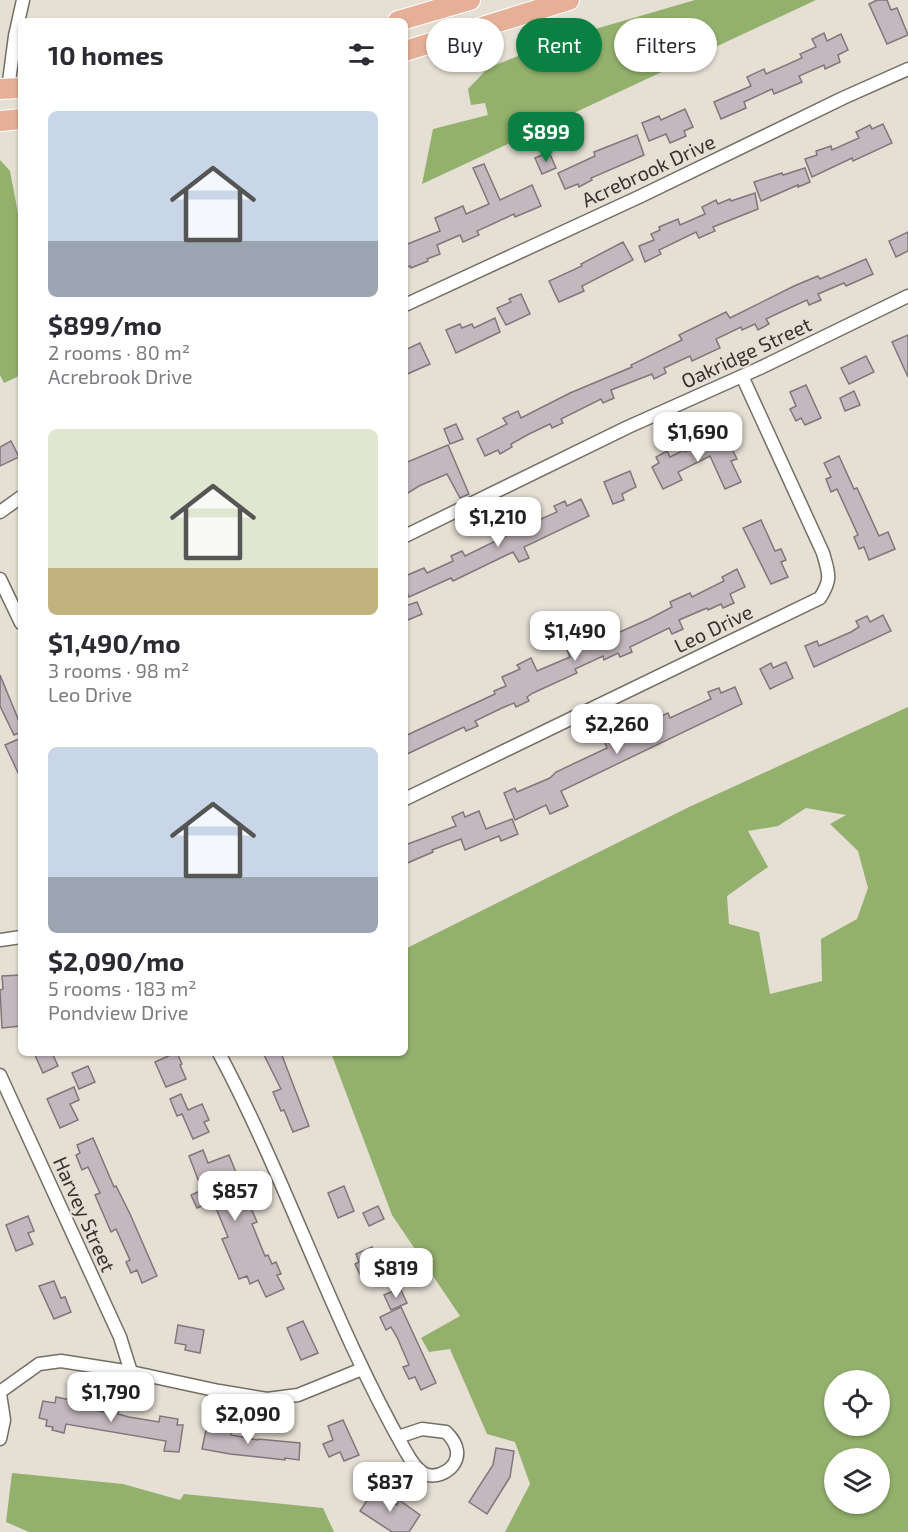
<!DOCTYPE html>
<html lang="en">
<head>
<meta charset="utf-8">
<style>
	:root { --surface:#fff; --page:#f2f2f3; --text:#2b2b33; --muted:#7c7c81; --accent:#0b8043 }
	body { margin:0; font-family:"Exo 2",sans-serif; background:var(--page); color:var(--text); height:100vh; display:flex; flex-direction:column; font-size:22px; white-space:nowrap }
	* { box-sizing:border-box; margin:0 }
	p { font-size:20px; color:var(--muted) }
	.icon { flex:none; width:33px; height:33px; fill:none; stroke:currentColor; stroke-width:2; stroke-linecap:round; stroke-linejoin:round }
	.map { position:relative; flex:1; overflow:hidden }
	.panel { position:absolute; left:18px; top:18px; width:390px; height:1038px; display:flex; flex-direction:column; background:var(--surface); border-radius:9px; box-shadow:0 2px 4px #0004 }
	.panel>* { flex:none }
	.hud { position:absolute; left:426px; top:18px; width:392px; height:54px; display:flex; gap:12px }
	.fabs { position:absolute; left:824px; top:1370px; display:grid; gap:12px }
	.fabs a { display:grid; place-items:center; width:66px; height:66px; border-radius:50%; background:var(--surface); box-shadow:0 2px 4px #0004; font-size:30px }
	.price { position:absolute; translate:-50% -51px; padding:0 14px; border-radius:12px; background:#fff; color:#222; font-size:20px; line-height:39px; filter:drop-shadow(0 2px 3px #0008) }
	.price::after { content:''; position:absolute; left:50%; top:36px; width:18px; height:14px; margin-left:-9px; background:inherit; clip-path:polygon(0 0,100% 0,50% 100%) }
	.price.current { background:var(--accent); color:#fff }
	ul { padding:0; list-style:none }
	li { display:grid; align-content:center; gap:12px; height:318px; padding:0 30px }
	li span { display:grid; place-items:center; height:186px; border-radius:9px; color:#555 }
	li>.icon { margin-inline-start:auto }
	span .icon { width:108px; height:108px; fill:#fffc; stroke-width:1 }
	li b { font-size:26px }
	h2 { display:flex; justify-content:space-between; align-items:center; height:72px; padding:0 30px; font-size:26px }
	.tag { padding:0 21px; border-radius:27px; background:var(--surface); box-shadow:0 2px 4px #0004; font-size:21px; line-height:54px }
	.tag.current { background:var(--accent); color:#fff }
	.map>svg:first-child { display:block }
	.forest { fill:#93b06c; fill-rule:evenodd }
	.building { fill:#c4b8be; stroke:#80767b; stroke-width:1.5 }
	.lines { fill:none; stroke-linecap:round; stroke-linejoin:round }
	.minor-casing { stroke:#746f65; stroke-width:15 }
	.primary-casing { stroke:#fff; stroke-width:22 }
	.minor { stroke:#fff; stroke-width:12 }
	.primary { stroke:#e5b097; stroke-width:20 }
	.labels { text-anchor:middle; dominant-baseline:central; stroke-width:4.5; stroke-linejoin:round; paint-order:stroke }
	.street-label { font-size:20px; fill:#36332f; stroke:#e5dfd4 }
</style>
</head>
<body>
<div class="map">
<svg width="908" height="1532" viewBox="0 0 908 1532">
	<rect width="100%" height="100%" fill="#e5dfd4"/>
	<g class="forest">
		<polygon points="695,0 816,0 422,184 433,129 488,115 485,103 471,105 468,89 488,68 561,39"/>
		<polygon points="0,160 10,171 21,229 21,375 4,383 0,375"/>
		<path d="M908,707v825h-403l25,-48 -15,-42 -28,-8 -37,-85 -21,3 -8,-14 39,-22 -68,-101 -61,-162h74v-104l284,-142zM806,808l40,7 -16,9 28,27 10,37 -11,31 -36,20 1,42 -52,13 -11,-62 -30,-8 -2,-28 41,-29 -20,-36 30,-5zM834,1380h45v45h-45zM834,1458h45v45h-45z"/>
		<polygon points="12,1473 123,1484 180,1500 184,1494 323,1508 334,1532 29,1532 6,1522"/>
	</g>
	<g class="building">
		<polygon points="877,0 887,0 891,10 897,8 908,35 887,44 869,4"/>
		<polygon points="824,33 827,41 841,34 848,50 838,55 840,62 825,69 824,65 799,76 802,82 774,94 772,89 744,102 746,108 721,119 714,102 751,86 747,77 764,69 766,74 802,58 800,54 816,47 812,39"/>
		<polygon points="685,109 693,127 684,131 686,136 670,143 666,134 649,141 642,123 659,116 661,120"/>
		<polygon points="883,124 892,143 853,161 852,158 812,177 805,159 817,155 816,151 831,146 832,150 859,138 856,132 870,125 872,129"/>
		<polygon points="637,135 644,155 591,178 592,180 579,187 578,184 565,189 558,173 595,156 594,152"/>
		<polygon points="549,152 556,168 542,174 535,158"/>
		<polygon points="484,164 500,200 532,185 541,206 515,217 514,214 477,231 479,235 463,242 460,235 437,245 440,254 427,259 428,261 411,268 410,266 405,268 405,245 440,231 435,218 463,206 466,214 489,204 473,168"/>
		<polygon points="805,168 810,182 798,187 798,185 761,201 754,182 782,173 783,175"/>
		<polygon points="755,193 758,209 713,227 715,231 699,238 696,232 659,250 661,254 645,262 639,246 654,240 651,234 660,230 659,227 678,219 680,225 705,214 702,207 716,200 718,204 730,199 731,201"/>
		<polygon points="908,232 908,251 896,257 889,241"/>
		<polygon points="623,242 633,260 582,286 584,291 559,302 549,281 582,266 581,264"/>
		<polygon points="866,259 873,274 846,286 844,283 818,294 821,300 809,305 807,300 785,310 766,319 769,324 758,330 755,324 742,330 741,327 716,339 720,348 692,361 690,356 664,368 666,373 654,379 652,374 611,390 614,398 603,403 601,399 561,419 563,423 552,428 550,424 529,434 511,444 512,447 500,454 498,450 485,456 477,439 507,424 503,418 518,411 521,418 570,393 632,367 631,365 682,340 679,335 726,312 730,318 794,286 818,276 820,279"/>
		<polygon points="521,294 530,314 506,325 497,308 511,302 509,299"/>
		<polygon points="495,318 500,332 456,353 446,330 460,324 462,328 472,324 474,328"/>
		<polygon points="908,335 908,377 892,342"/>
		<polygon points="420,343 430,364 405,375 405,350"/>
		<polygon points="866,356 874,372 849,384 841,368"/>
		<polygon points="806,385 821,418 805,425 801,418 796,421 790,409 796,406 790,392"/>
		<polygon points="854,391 860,405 845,411 840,398"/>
		<polygon points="456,424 463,439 450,444 444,429"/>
		<polygon points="719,436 726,450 731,447 737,459 731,461 741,482 725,489 710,456 678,472 682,480 663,489 652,467 659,463 656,457 667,451 670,457 684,450 685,452"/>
		<polygon points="11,441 19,457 0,466 0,447"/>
		<polygon points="448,445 469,494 460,498 447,474 419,486 405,495 405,463"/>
		<polygon points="839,456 854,489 857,488 879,536 888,532 895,549 869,560 864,547 859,549 854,537 858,535 837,489 831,492 826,479 831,477 824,463"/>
		<polygon points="630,471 636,487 622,494 624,500 613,504 604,482"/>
		<polygon points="581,499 589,516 524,547 529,558 519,562 513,552 453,581 451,578 409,597 405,588 405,576 424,568 427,573 453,561 451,556 462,551 465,556 506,536 503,530 514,525 516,530 557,512 554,506 565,501 567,506"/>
		<polygon points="761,520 775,551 781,549 786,560 781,562 788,577 771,584 743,528"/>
		<polygon points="737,569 745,587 730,594 734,603 723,608 721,604 708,610 707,608 679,620 683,629 672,634 669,628 630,647 632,652 620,657 618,653 604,660 603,656 575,669 577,673 533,693 527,697 529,701 516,707 514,703 502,708 475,721 478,726 466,731 464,727 405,755 405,736 495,694 494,691 506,686 502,677 520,669 517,665 531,658 537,671 570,657 567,650 584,643 586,647 649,619 672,607 670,602 690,593 692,597 724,581 722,577"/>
		<polygon points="417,602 422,614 408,620 405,614 405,606"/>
		<polygon points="883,615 891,631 814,667 805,646 817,641 819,646 851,632 859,627 856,621 867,616 870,622"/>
		<polygon points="786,662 793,678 770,689 760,669 771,663 773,668"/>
		<polygon points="0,675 21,726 21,732 14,735 0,706"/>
		<polygon points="735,687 742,704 561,791 568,806 550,814 546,805 515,820 504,793 515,788 517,792 550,778 556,772 607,748 605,743 617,738 619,743 632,737 633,739 660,725 657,718 668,713 670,718 711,699 708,692 719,688 721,693"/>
		<polygon points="21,738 21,779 5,745"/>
		<polygon points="479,811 486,829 512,819 518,834 501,841 499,836 465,850 461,839 432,850 433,852 405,864 405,845 456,826 452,817 463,812 465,817"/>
		<polygon points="21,975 21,1026 2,1028 0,990 3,989 2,976"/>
		<polygon points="34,1053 52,1053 58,1066 43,1073"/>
		<polygon points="175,1053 177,1053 182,1064 180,1065 186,1079 166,1087 155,1062"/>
		<polygon points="263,1053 281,1053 309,1126 293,1132 284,1110 281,1111 273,1092 281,1089"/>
		<polygon points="88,1066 95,1082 79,1089 72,1073"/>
		<polygon points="74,1087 79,1100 70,1104 78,1120 60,1128 47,1099"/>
		<polygon points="181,1094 188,1110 202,1104 209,1120 204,1122 209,1132 193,1139 182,1114 177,1116 170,1099"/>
		<polygon points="93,1138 114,1187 116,1186 130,1214 157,1276 142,1283 137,1270 131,1273 126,1262 130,1260 116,1229 111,1232 95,1195 100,1193 88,1167 82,1170 76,1155 80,1153 77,1145"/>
		<polygon points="203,1150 208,1163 229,1155 239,1180 234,1182 245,1210 251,1208 257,1222 252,1224 265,1256 268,1255 272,1264 276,1262 281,1274 277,1275 284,1289 266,1297 258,1280 250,1284 247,1276 239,1279 222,1239 228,1237 213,1201 197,1208 191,1195 202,1190 189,1156"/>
		<polygon points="344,1186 354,1211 338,1218 328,1193"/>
		<polygon points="378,1206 384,1219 369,1226 363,1213"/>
		<polygon points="28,1216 34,1231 28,1233 33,1244 16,1251 6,1225"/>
		<polygon points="372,1247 387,1280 372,1286 368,1277 362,1279 355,1264 359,1262 356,1254"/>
		<polygon points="54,1281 61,1298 65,1297 71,1312 54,1319 39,1286"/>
		<polygon points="400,1288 407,1303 391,1310 384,1295"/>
		<polygon points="401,1307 436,1383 421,1390 415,1377 409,1379 403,1367 409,1365 397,1337 391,1327 386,1330 380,1317"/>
		<polygon points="303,1321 318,1353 301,1360 287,1328"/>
		<polygon points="178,1325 204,1330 200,1353 185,1350 186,1345 175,1343"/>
		<polygon points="56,1397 71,1400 70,1405 104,1412 105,1406 119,1409 118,1414 129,1417 159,1422 160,1416 178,1419 177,1425 183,1425 179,1452 164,1451 166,1441 66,1424 64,1433 52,1430 53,1427 46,1426 47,1420 39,1418 43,1401 55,1403"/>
		<polygon points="343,1420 359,1455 344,1461 340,1452 329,1457 323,1444 333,1440 328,1426"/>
		<polygon points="207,1425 231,1429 231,1435 258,1440 258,1439 300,1443 299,1460 285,1458 285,1460 230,1454 202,1449"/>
		<polygon points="496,1448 514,1451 510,1477 487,1514 469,1502 493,1465"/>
		<polygon points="374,1490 397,1505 399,1500 420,1515 409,1532 392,1532 360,1511"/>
	</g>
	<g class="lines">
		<g class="minor-casing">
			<g id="minor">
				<polyline points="8,89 15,36 23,0"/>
				<polyline points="405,305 641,196 843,98 908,69"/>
				<polyline points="0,512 21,497"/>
				<polyline points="405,536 628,427 760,368 908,296"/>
				<polyline points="0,579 21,623"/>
				<path d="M405,799l415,-201c12,-19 9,-24 3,-45l-81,-177"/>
				<polyline points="0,940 21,937"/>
				<path d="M219,1053c69,130 114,271 187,399 4,7 10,17 17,21 14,8 36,-5 34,-22 -1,-8 -5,-13 -11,-19l-24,-3 -24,8"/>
				<polyline points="0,1075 120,1337 131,1372"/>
				<polyline points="0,1392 39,1364 61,1361 131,1372 219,1391 267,1399 298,1395 362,1369"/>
				<polyline points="0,1394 4,1420 0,1439"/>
			</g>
		</g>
		<g class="primary-casing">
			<g id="primary">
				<polyline points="398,21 470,0"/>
				<polyline points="405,51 569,0"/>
				<polyline points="0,89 21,88"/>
				<polyline points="0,121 21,119"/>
			</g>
		</g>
		<use href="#minor" class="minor"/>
		<use href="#primary" class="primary"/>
	</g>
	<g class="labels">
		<g class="street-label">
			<text transform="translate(648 170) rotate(-25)">Acrebrook Drive</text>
			<text transform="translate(746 352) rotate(-25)">Oakridge Street</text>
			<text transform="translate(713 628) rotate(-26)">Leo Drive</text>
			<text transform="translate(85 1214) rotate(66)">Harvey Street</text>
		</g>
	</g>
</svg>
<div class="fabs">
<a><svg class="icon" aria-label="locate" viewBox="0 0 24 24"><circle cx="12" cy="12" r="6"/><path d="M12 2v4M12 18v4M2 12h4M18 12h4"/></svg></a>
<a><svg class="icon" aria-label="layers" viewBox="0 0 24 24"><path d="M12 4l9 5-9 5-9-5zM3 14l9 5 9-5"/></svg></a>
</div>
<b class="price current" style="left:546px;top:163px">$899</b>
<b class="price" style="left:698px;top:463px">$1,690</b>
<b class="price" style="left:498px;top:548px">$1,210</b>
<b class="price" style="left:575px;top:662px">$1,490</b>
<b class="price" style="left:617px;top:755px">$2,260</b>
<b class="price" style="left:235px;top:1222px">$857</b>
<b class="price" style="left:396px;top:1299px">$819</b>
<b class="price" style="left:111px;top:1423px">$1,790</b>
<b class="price" style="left:248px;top:1445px">$2,090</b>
<b class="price" style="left:390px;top:1513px">$837</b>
<div class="hud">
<a class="tag">Buy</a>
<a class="tag current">Rent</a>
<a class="tag">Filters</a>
</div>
<section class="panel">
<h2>10 homes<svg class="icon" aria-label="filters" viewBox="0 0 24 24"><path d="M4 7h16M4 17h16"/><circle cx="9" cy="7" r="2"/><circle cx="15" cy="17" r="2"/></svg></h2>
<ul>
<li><span style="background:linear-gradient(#c9d6e8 70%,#9aa5b1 0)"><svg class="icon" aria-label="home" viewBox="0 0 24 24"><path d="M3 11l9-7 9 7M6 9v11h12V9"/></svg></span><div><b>$899/mo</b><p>2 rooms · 80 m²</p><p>Acrebrook Drive</p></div></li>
<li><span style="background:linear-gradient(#dfe7d0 75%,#c2b280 0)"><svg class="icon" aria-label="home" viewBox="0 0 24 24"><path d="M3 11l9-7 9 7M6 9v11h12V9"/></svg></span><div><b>$1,490/mo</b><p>3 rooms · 98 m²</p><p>Leo Drive</p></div></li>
<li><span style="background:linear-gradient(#c9d6e8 70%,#9aa5b1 0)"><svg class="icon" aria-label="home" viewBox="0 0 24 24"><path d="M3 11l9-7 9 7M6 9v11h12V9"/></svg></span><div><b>$2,090/mo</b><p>5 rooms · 183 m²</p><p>Pondview Drive</p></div></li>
</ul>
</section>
</div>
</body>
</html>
